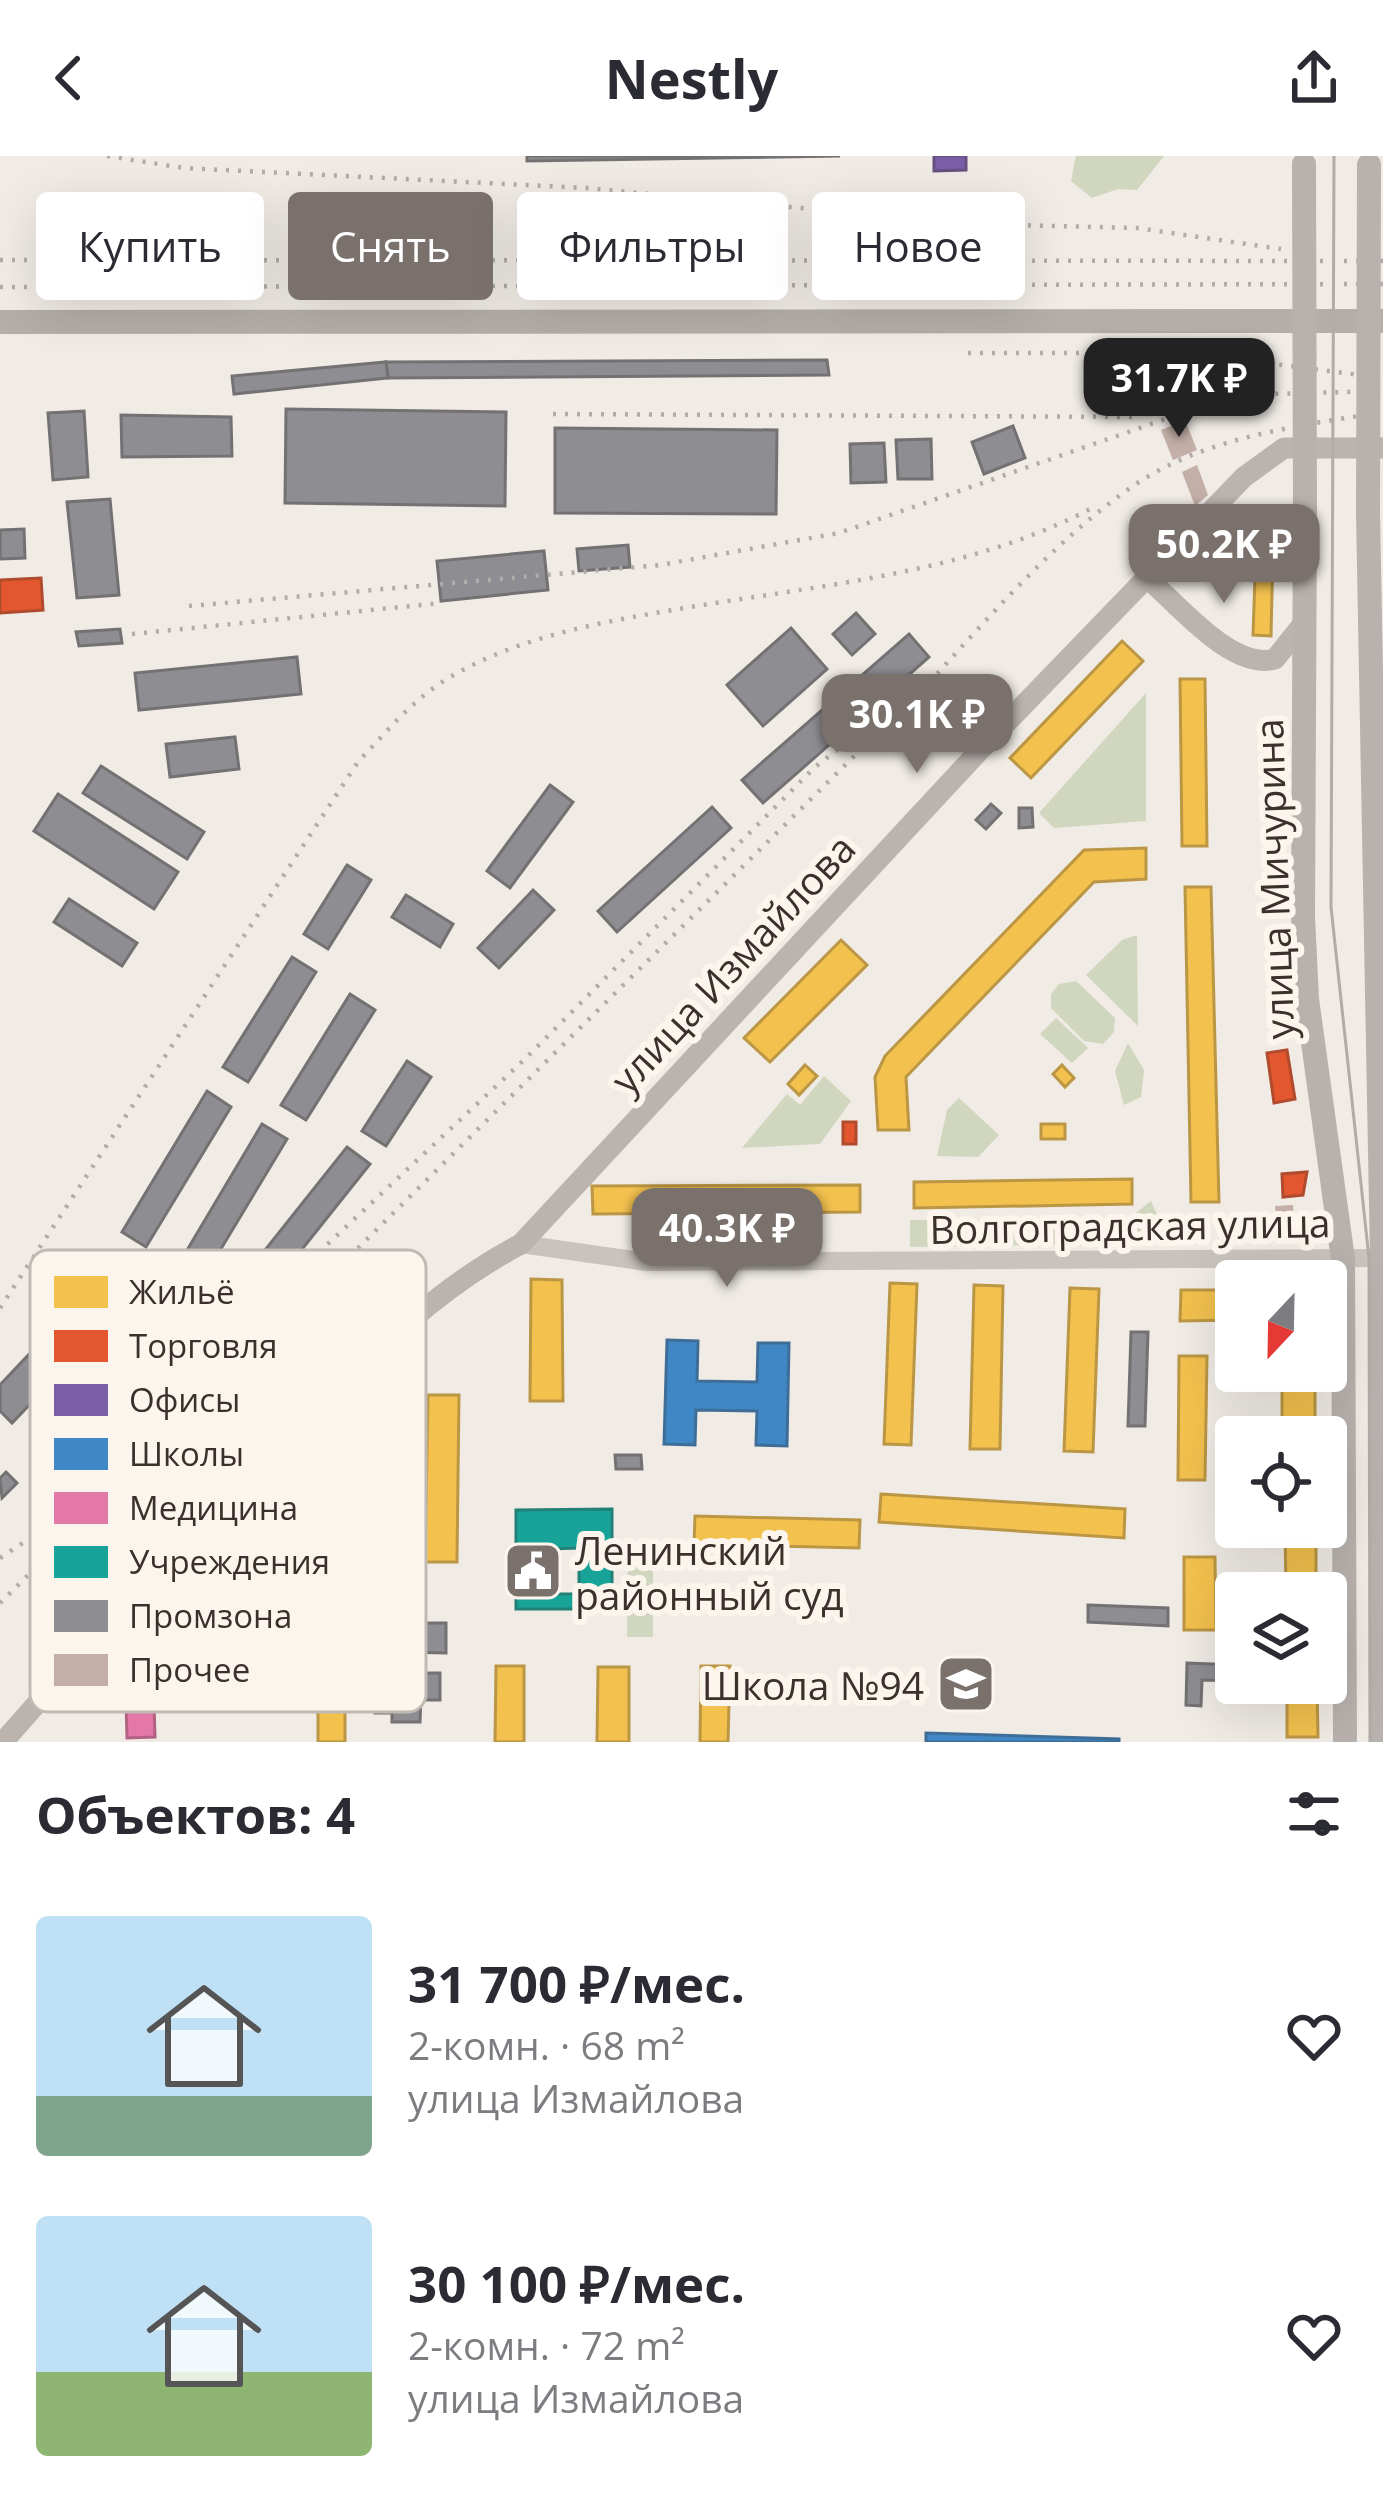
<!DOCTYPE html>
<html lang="ru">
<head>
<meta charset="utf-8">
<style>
	:root { --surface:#fff; --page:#f7f7f7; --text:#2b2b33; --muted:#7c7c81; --accent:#7a716c }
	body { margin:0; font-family:"Open Sans",sans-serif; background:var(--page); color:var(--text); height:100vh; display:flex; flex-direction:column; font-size:45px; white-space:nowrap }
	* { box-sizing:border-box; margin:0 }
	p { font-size:39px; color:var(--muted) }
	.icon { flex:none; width:66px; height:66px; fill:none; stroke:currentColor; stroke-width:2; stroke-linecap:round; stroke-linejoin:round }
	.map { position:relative; height:1586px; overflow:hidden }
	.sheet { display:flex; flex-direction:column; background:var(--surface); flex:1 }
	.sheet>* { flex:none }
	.top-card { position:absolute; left:36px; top:36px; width:1311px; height:108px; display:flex; gap:24px }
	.needle { width:78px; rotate:202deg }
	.tools { position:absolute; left:1215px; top:1104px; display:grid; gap:24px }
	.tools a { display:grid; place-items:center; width:132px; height:132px; border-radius:12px; background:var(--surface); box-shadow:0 12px 48px #0002; font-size:60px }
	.price { position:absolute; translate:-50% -102px; padding:0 27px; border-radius:24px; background:var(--accent); color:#fff; font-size:39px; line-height:78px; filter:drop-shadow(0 3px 6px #0008) }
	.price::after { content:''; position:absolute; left:50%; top:72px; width:36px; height:27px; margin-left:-18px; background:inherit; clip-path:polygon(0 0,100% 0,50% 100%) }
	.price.selected { background:#222; color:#fff }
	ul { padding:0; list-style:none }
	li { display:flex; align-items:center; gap:36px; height:300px; padding:0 36px }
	li span { display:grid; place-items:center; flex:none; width:336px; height:240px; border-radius:12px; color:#555 }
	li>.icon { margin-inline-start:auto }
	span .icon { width:144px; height:144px; fill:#fffc; stroke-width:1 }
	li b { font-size:51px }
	h2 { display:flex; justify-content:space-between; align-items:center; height:144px; padding:0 36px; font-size:51px }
	.tag { padding:0 42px; border-radius:12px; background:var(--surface); box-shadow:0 12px 48px #0002; font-size:42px; line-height:108px }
	.tag.selected { background:var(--accent); color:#fff }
	header { display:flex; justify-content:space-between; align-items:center; height:156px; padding:0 36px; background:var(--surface); font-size:54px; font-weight:700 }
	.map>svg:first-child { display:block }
	.green { fill:#d1d6bf }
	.homes { fill:#f2c14e; stroke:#bb9644; stroke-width:3 }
	.shops { fill:#e4572e; stroke:#b14b2d; stroke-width:3 }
	.offices { fill:#7b5ea7; stroke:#685082; stroke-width:3 }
	.schools { fill:#3f88c5; stroke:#3e6e97; stroke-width:3 }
	.health { fill:#e377a8; stroke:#b16282; stroke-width:3 }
	.public { fill:#17a398; stroke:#228077; stroke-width:3; fill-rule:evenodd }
	.industry { fill:#8d8d92; stroke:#747173; stroke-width:3 }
	.building { fill:#c3afa7 }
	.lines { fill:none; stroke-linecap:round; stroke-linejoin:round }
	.tertiary { stroke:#c9c3be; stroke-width:18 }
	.secondary { stroke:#bab3ae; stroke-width:21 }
	.primary { stroke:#b8b1ad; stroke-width:24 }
	.trunk { stroke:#b4aea8; stroke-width:24 }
	.tram { stroke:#b1aca8; stroke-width:3 }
	.rail { stroke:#b1aca8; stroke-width:4.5; stroke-dasharray:3 9; stroke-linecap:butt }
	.primary-bridge { stroke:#b8b1ad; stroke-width:24 }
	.labels { text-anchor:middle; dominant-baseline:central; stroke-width:12; stroke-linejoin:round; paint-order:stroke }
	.street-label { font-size:39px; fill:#3b302b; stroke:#fbf5ee }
	.poi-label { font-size:39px; fill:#3b302b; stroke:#fbf5ee; text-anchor:start }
	.key { fill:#fbf5ee; stroke:#c1bab4; stroke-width:3 }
	.key-label { font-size:33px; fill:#3b302b }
</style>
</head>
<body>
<header><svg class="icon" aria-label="back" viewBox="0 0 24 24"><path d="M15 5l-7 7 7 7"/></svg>Nestly<svg class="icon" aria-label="share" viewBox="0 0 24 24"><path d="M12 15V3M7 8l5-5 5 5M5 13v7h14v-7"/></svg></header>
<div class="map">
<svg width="1383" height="1586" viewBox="0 0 1383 1586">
	<rect width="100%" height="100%" fill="#f0ebe5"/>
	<g class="green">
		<polygon points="1076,0 1164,0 1137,34 1118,33 1092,42 1071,25"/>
		<polygon points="1146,537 1146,665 1054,672 1039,657"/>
		<polygon points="1137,779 1138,870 1086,819 1122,784"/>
		<polygon points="1076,825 1115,862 1114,876 1103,888 1084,885 1051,852 1051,838 1059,828"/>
		<polygon points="1056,862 1088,892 1072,907 1040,878"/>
		<polygon points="1128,887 1144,914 1141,941 1124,949 1115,915"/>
		<polygon points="824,920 851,945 820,988 742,992 787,938 800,949"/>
		<polygon points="959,942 999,979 978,1001 937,1000 947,954"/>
		<polygon points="1151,1045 1159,1063 1157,1087 910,1091 910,1064 1135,1065 1137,1056"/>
		<polygon points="628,1401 653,1401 653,1481 627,1481"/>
	</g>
	<g class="homes">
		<polygon points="1256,393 1273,393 1271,480 1253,479"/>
		<polygon points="1122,485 1143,505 1031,622 1010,602"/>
		<polygon points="1180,523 1205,523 1207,690 1182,690"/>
		<polygon points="1146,692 1146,723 1094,726 906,921 909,974 878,974 875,921 885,900 1084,694"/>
		<polygon points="1185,731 1211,731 1219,1046 1191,1046"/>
		<polygon points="841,784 867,809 770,906 744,882"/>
		<polygon points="805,909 817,920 799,939 788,928"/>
		<polygon points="1062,909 1074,922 1065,931 1053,918"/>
		<rect x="1041" y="968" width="24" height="15"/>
		<polygon points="1132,1023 1132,1048 914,1052 914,1026"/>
		<polygon points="860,1029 860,1056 593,1058 592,1030"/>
		<polygon points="531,1123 562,1124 563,1245 530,1245"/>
		<polygon points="890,1127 917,1128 911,1289 884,1288"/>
		<polygon points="974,1129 1003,1130 1000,1293 970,1293"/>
		<polygon points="1070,1132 1099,1133 1093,1296 1064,1295"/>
		<polygon points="1181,1134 1236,1134 1236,1164 1180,1165"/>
		<polygon points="1179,1200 1207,1200 1205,1324 1178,1324"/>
		<rect x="1282" y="1215" width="33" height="59"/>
		<polygon points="428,1239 459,1239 457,1406 425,1406"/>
		<polygon points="881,1338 1125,1353 1124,1382 879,1366"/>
		<polygon points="695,1360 860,1364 859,1392 694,1388"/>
		<polygon points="1285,1371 1316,1371 1316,1437 1286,1437"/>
		<polygon points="1184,1401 1215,1401 1216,1474 1184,1474"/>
		<polygon points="496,1510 524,1510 524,1586 495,1586"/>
		<polygon points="701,1510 730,1510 728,1586 700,1586"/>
		<polygon points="598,1511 629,1511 629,1586 597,1586"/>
		<polygon points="1287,1527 1317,1527 1318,1581 1287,1581"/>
		<rect x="318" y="1552" width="27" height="34"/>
	</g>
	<g class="shops">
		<polygon points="41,422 43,454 0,457 0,424"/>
		<polygon points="1287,894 1295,943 1274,947 1267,897"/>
		<rect x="843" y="966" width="13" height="22"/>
		<polygon points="1307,1016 1303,1039 1283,1041 1282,1018"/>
	</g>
	<polygon class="offices" points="934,0 966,0 966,14 934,15"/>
	<g class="schools">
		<polygon points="667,1184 698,1185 697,1225 757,1226 758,1187 789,1187 787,1290 756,1289 757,1255 696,1254 695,1289 664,1288"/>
		<polygon points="926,1577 1119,1583 1119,1586 926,1586"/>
	</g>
	<polygon class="health" points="154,1546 155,1581 127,1582 126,1547"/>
	<path class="public" d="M612,1353v100h-96v-99zM579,1392v46h-30v-45z"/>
	<g class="industry">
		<polygon points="527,0 840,0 527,5"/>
		<polygon points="827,204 829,219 388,222 386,206"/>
		<polygon points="386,206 388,222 234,238 232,220"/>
		<polygon points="286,253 506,256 505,350 285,347"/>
		<polygon points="84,255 88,321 53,324 48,257"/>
		<polygon points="121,259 231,261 232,300 122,301"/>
		<polygon points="1013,270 1025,302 984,318 972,286"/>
		<polygon points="555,272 777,274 776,358 555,357"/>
		<polygon points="931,283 932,323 898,323 896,284"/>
		<polygon points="884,287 886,326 851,327 850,288"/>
		<polygon points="110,343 119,439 77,442 67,346"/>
		<polygon points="24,373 25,402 0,403 0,374"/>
		<polygon points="628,389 630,411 579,415 577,393"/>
		<polygon points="544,395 548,434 441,445 437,405"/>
		<polygon points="856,457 875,478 852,499 833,478"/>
		<polygon points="791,472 827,513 763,570 727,529"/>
		<polygon points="120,473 122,487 79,490 76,476"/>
		<polygon points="909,478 929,501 763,647 742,624"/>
		<polygon points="297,501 301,538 139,554 135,517"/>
		<polygon points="235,581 239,613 170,621 166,588"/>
		<polygon points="101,610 204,676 187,703 83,637"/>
		<polygon points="550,629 573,646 510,732 487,715"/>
		<polygon points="58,638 178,716 154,753 34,675"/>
		<polygon points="991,648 1001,657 986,673 976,664"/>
		<polygon points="712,651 731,672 617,776 598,755"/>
		<polygon points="1019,652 1032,652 1033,671 1019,672"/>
		<polygon points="347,709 371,724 328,793 304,778"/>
		<polygon points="533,734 554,754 499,812 478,792"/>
		<polygon points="406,739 453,768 440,791 392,761"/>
		<polygon points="69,743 137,787 122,810 54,766"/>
		<polygon points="292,801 316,816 248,926 223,911"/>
		<polygon points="350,838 375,854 306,964 281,949"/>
		<polygon points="407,905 431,921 386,990 362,975"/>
		<polygon points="207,935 231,951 146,1091 122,1076"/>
		<polygon points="262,968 287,983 201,1126 177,1111"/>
		<polygon points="347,991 370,1008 264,1141 242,1123"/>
		<polygon points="1131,1176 1148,1176 1145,1270 1128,1270"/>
		<polygon points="34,1193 59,1218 12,1267 0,1255 0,1229"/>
		<polygon points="615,1299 641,1299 642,1313 616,1313"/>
		<polygon points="6,1316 17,1327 2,1342 0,1322"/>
		<polygon points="1088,1449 1168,1452 1168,1470 1088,1466"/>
		<polygon points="399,1467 446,1467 446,1497 399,1496"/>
		<polygon points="1187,1507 1236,1509 1236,1525 1202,1524 1201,1550 1186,1549"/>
		<polygon points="393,1517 440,1517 440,1544 421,1544 421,1530 393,1530"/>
		<polygon points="421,1540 420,1566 392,1566 392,1557 375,1557 375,1541"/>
	</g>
	<g class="building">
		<polygon points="1185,264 1197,294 1173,304 1161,274"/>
		<polygon points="1197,309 1208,339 1195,350 1182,316"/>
		<polygon points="1293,1049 1294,1064 1276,1065 1275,1050"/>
	</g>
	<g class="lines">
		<polyline class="tertiary" points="521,1088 647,1106 1383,1102"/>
		<g class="secondary">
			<path d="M1147,422c31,26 85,93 128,81l28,-35"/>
			<path d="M3,1586c95,-109 191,-212 294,-313 70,-70 136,-139 224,-185l460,-495 263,-272 40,-29h99"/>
		</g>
		<g class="primary">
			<polyline points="1305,356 1303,760 1307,843 1343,1103 1345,1586"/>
			<polyline points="1368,357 1382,1102 1382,1586"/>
		</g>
		<polyline class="trunk" points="0,166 1383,165"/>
		<polyline class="tram" points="1334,0 1331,751 1369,1102 1370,1586"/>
		<g class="rail">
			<polyline points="107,0 184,12 586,32 971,68 1137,72 1281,93"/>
			<polyline points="0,104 1383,105"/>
			<polyline points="0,131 1383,128"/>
			<polyline points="968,197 1189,197 1383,222"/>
			<polyline points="1181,255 1267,238 1383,235"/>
			<polyline points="553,258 1139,261"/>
			<polyline points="189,450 660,409 839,377 1197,252"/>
			<polyline points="132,478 441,447"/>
			<path d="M0,1152l358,-546c29,-31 57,-65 94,-86 69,-40 150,-54 227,-67 139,-24 289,-35 415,-102"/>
			<polyline points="0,1402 88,1344 316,1099 526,902 815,611 854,581"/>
			<path d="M0,1447l936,-928c61,-67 125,-140 200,-191 72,-48 164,-58 247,-72"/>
		</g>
		<g class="primary-bridge">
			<polyline points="1304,8 1305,356"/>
			<polyline points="1368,357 1369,9"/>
		</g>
	</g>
	<defs>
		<g id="civic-square" transform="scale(3)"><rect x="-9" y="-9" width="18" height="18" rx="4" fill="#7a716c" stroke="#fbf5ee"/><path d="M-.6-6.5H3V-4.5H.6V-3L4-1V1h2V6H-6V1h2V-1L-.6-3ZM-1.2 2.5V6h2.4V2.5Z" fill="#fff"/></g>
		<g id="school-square" transform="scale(3)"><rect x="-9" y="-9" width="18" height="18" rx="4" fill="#7a716c" stroke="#fbf5ee"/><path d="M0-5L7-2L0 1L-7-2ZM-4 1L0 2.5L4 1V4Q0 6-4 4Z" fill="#fff"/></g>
	</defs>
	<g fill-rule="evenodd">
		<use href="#civic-square" x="533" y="1415"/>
		<use href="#school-square" x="966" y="1528"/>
	</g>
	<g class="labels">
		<g class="street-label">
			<text transform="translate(1273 723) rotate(-92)">улица Мичурина</text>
			<text transform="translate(732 807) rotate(-47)">улица Измайлова</text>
			<text transform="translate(1130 1069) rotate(-1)">Волгоградская улица</text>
		</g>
		<g class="poi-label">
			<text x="575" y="1393">Ленинский<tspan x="575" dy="45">районный суд</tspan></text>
			<text x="924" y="1528" text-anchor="end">Школа №94</text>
		</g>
	</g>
	<rect x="30" y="1094" width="396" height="462" rx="18" class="key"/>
	<rect x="54" y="1120" width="54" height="32" fill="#f2c14e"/>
	<rect x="54" y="1174" width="54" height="32" fill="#e4572e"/>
	<rect x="54" y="1228" width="54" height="32" fill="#7b5ea7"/>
	<rect x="54" y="1282" width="54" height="32" fill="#3f88c5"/>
	<rect x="54" y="1336" width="54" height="32" fill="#e377a8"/>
	<rect x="54" y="1390" width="54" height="32" fill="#17a398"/>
	<rect x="54" y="1444" width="54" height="32" fill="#8d8d92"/>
	<rect x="54" y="1498" width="54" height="32" fill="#c3afa7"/>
	<g class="key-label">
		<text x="129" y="1148">Жильё</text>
		<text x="129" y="1202">Торговля</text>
		<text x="129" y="1256">Офисы</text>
		<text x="129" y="1310">Школы</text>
		<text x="129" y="1364">Медицина</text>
		<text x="129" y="1418">Учреждения</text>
		<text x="129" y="1472">Промзона</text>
		<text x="129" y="1526">Прочее</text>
	</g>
</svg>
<div class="tools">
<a><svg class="needle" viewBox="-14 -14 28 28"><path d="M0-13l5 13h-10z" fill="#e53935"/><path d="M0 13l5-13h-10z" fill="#7c7c81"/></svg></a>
<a><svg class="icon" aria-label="locate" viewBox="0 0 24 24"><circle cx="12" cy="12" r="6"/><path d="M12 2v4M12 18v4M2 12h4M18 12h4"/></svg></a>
<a><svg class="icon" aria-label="layers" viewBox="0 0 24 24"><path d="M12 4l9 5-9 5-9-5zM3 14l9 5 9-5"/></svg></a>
</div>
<b class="price selected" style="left:1179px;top:284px">31.7K ₽</b>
<b class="price" style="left:1224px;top:450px">50.2K ₽</b>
<b class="price" style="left:917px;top:620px">30.1K ₽</b>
<b class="price" style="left:727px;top:1134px">40.3K ₽</b>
<div class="top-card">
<a class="tag">Купить</a>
<a class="tag selected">Снять</a>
<a class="tag">Фильтры</a>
<a class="tag">Новое</a>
</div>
</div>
<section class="sheet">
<h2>Объектов: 4<svg class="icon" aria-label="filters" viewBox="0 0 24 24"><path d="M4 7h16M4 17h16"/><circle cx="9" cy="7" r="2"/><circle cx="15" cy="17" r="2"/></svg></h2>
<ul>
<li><span style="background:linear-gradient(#bfe0f5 75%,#7fa58c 0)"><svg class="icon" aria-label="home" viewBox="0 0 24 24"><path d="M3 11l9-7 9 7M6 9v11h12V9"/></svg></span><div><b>31 700 ₽/мес.</b><p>2-комн. · 68 m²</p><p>улица Измайлова</p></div><svg class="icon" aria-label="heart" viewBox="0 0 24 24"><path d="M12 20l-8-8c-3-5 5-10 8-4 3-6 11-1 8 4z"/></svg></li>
<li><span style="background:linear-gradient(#bfe0f5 65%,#8fb573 0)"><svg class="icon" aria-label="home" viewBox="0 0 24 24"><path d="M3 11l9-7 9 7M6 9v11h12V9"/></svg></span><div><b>30 100 ₽/мес.</b><p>2-комн. · 72 m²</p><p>улица Измайлова</p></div><svg class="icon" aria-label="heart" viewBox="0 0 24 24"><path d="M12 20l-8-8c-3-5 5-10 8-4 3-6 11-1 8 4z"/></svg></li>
</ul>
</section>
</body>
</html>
